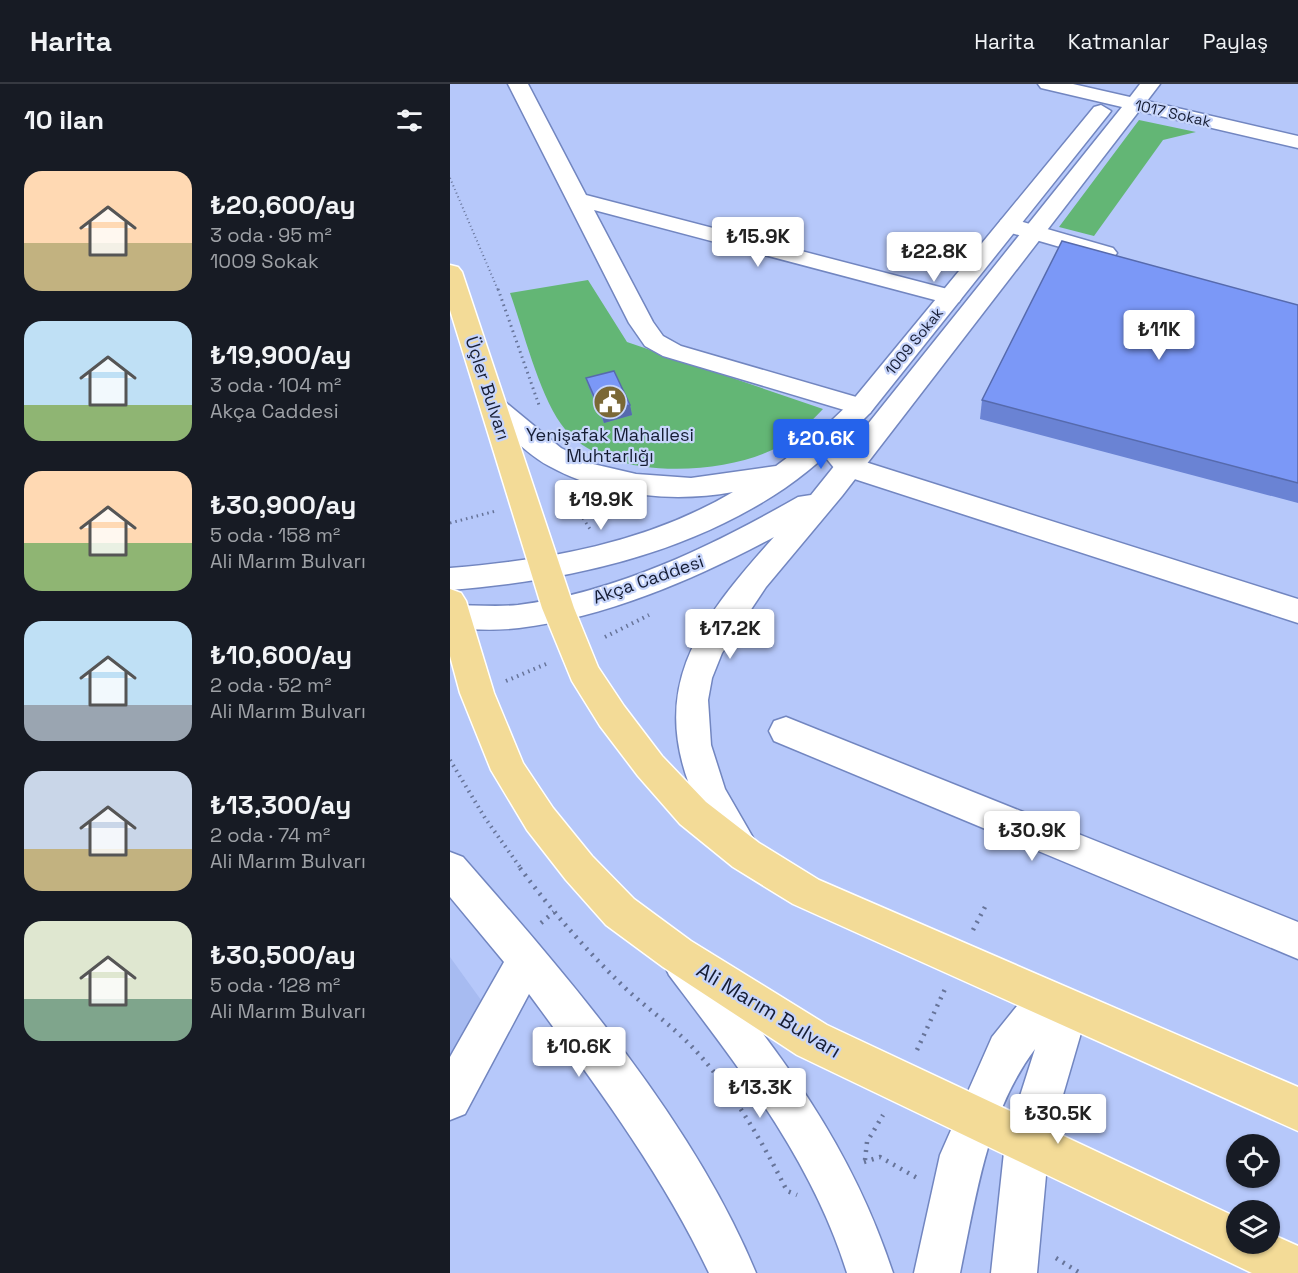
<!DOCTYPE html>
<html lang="tr">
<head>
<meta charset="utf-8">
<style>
	:root { --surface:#171b24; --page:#242831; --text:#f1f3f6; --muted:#9ea1a6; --line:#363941; --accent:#2563eb }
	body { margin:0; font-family:"Space Grotesk",sans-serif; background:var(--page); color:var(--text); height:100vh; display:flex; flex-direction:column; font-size:22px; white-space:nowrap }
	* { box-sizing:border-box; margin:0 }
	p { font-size:20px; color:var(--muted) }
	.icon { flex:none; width:33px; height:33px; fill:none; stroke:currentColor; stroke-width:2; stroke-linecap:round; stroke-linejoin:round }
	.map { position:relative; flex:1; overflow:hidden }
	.details { display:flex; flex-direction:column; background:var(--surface); width:450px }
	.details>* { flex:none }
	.buttons { position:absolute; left:776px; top:1050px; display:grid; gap:12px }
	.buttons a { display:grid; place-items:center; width:54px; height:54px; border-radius:50%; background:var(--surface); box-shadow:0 2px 4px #0004; font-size:30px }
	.price { position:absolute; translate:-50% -51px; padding:0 14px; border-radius:6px; background:#fff; color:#222; font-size:20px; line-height:39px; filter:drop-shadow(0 2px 3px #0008) }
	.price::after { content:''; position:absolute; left:50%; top:36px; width:18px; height:14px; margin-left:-9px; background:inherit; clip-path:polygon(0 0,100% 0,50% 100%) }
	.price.active { background:var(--accent); color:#fff }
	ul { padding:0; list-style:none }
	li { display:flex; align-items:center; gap:18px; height:150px; padding:0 24px }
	li span { display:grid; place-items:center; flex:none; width:168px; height:120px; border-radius:18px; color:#555 }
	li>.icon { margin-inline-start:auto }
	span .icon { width:72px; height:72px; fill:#fffc; stroke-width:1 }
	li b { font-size:26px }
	h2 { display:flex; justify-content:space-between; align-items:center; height:72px; padding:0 24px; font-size:26px }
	header { display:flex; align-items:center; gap:36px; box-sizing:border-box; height:84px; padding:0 30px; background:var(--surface); border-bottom:2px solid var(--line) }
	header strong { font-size:28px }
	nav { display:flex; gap:33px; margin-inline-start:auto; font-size:21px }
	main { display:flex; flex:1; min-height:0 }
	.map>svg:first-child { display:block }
	.built { fill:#a7bbf1 }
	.green { fill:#63b675 }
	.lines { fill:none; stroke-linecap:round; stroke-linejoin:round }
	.street-casing { stroke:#7286c0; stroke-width:3 }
	.secondary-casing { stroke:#7286c0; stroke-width:3 }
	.primary-casing { stroke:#fff; stroke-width:3 }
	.path-far3 { stroke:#677499; stroke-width:2; stroke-dasharray:1 3; stroke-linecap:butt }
	.path-far2 { stroke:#677499; stroke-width:3; stroke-dasharray:1.5 4; stroke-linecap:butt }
	.path-far1 { stroke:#677499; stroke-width:4; stroke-dasharray:1.5 4.5; stroke-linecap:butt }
	.path { stroke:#677499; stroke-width:4.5; stroke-dasharray:2 6; stroke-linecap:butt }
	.street { fill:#fff; fill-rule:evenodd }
	.secondary { fill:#fff; fill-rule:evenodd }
	.primary { fill:#f3db97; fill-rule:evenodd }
	.wall { fill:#6a83d4 }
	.shaded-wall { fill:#566aad }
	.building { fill:#7b98f7; stroke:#566aad; stroke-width:1.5 }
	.labels { text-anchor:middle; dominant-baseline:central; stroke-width:4.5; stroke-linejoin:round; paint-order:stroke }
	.far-street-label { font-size:15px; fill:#161d34; stroke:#c7d5fb }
	.street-label { font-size:18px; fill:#161d34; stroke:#c7d5fb }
	.poi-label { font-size:18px; fill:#161d34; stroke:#c7d5fb }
	.near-street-label { font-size:21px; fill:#161d34; stroke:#c7d5fb }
</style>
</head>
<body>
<header>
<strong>Harita</strong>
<nav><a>Harita</a><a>Katmanlar</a><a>Paylaş</a></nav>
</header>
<main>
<section class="details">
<h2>10 ilan<svg class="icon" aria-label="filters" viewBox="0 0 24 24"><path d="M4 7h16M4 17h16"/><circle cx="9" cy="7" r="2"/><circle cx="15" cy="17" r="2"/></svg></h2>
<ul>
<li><span style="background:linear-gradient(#ffd9b3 60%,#c2b280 0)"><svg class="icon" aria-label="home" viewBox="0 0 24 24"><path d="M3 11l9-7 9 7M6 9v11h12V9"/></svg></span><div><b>₺20,600/ay</b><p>3 oda · 95 m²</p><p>1009 Sokak</p></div></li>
<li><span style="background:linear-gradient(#bfe0f5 70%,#8fb573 0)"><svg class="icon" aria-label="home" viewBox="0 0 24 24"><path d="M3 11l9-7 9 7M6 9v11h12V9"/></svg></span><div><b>₺19,900/ay</b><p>3 oda · 104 m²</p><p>Akça Caddesi</p></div></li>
<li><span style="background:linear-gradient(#ffd9b3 60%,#8fb573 0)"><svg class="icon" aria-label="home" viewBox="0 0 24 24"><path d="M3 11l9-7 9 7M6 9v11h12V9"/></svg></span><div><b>₺30,900/ay</b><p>5 oda · 158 m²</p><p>Ali Marım Bulvarı</p></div></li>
<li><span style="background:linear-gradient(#bfe0f5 70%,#9aa5b1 0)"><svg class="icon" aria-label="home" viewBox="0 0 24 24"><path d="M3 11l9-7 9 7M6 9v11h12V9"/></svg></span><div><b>₺10,600/ay</b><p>2 oda · 52 m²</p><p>Ali Marım Bulvarı</p></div></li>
<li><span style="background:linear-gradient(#c9d6e8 65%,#c2b280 0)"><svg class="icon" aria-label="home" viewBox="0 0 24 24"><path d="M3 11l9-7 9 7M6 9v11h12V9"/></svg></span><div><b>₺13,300/ay</b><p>2 oda · 74 m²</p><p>Ali Marım Bulvarı</p></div></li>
<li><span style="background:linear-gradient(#dfe7d0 65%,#7fa58c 0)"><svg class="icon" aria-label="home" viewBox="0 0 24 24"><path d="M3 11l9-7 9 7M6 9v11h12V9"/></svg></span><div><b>₺30,500/ay</b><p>5 oda · 128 m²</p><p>Ali Marım Bulvarı</p></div></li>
</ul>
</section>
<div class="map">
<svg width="848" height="1189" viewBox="0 0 848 1189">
	<rect width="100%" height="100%" fill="#b6c8fa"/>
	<polygon class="built" points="0,873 31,916 0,973"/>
	<g class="green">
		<polygon points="689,36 746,48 713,56 644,152 609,143"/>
		<path d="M138,196l39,62 196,67c-14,15 -28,28 -45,38 -56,30 -177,35 -217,-23 -23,-33 -37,-92 -51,-131z"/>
	</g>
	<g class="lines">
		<g class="street-casing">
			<g id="street">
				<polygon points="58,0 78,0 136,111 509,208 512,213 509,218 500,220 144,126 203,238 213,252 231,262 420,317 424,323 420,329 411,331 213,272 195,262 179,239"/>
				<polygon points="559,134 663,164 667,169 663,174 655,176 551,146 548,141 551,136"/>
				<polygon points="377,349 387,352 409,376 848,515 848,539 389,390 363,358 367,352"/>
				<polygon points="336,633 848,838 848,875 324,657 319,647 324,637"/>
				<path d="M0,768l13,5c107,122 231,265 293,416h-47c-48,-101 -114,-189 -180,-279l-64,120 -15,6v-63l54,-95 -54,-65z"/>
				<path d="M233,859l14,6c84,106 153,193 196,324h-46c-35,-113 -108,-205 -178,-298l-6,-13 6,-13z"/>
				<path d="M597,896l14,6 2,5 5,-2 14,6 6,14 -39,134 -12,130h-46l14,-130 30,-94c-48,64 -59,148 -75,224h-46l26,-118 52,-118 41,-51z"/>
			</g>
		</g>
		<g class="secondary-casing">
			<g id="secondary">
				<path d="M588,0h35l57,13 10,-13h20l-13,17 151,35v12l-159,-37 -297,385 -76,91 -44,66 -10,25 -4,22 3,45 14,44 34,59 -5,12 -13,4c-4,-1 -10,-2 -13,-4 -10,-8 -23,-39 -29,-52 -55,-117 -3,-184 75,-271 -79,42 -166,80 -255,91 -23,3 -46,1 -69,1v-24c23,0 46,2 68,0 100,-13 194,-59 280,-108l13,-2 311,-388 -81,-19z"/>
				<path d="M651,21l10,6 -3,4 -238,298c-27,27 -53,53 -85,75 -99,67 -218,93 -335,102v-22c99,-8 196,-25 283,-76 -60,11 -130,4 -184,-26 -24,-13 -43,-35 -63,-53l-4,-6 4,-6 9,-2 9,2 57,47 32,16 43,10 55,4 85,-12 35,-26 41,-39 242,-294z"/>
			</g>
		</g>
		<g class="primary-casing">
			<g id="primary">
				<polygon points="0,181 8,183 12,188 124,524 148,583 174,622 212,672 256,718 309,759 369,796 848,1003 848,1047 343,820 283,783 230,740 188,692 150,642 122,597 92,524 0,226"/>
				<polygon points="0,505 11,509 16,517 44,609 73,679 103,724 142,772 184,815 241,857 377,941 786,1133 786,1160 819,1160 819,1149 848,1162 848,1189 802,1189 347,971 213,883 156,841 116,796 77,746 41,686 10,609 0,572"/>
			</g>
		</g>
		<polyline class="path-far3" points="0,94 48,206"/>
		<g class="path-far2">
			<polyline points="48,205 90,324"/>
			<polyline points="118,411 140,445"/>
			<polyline points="0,439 46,427"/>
		</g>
		<g class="path-far1">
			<polyline points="155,553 199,531"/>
			<polyline points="56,597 96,580"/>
			<polyline points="0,676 35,734 72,786"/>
		</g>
		<g class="path">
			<path d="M70,784c31,42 66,82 103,118 23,22 50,40 72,64 38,41 67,91 92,141l10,4"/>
			<polyline points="91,839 104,828"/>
			<polyline points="523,846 537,819"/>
			<polyline points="467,966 495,905"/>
			<polyline points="415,1076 417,1058 433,1031"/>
			<polyline points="414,1078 430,1073 469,1095"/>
			<polyline points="606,1174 630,1189"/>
		</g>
		<use href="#street" class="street"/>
		<use href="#secondary" class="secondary"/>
		<use href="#primary" class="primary"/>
	</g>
	<g class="wall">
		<polygon points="848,221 848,419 530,335 532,316"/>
		<polygon points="136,294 180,321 182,331 154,339 139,304"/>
	</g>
	<polygon class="shaded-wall" points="180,321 182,331 154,339 151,328"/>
	<g class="building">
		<polygon points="612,157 848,221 848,399 532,316"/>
		<polygon points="164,287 180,321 151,328 136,294"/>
	</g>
	<defs>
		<g id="civic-disc" transform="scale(1.725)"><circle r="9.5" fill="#7a6836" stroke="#c7d5fb"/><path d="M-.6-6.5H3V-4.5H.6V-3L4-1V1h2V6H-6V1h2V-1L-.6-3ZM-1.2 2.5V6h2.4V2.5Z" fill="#fff"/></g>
	</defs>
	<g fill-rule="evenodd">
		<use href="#civic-disc" x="160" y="318"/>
	</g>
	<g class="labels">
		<g class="far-street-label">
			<text transform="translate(723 29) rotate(13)">1017 Sokak</text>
			<text transform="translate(464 257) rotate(-51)">1009 Sokak</text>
		</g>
		<g class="street-label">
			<text transform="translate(38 304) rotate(72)">Üçler Bulvarı</text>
			<text transform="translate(198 495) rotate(-19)">Akça Caddesi</text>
		</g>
		<g class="poi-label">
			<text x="160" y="350">Yenişafak Mahallesi<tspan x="160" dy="21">Muhtarlığı</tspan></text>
		</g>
		<g class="near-street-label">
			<text transform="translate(319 926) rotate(31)">Ali Marım Bulvarı</text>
		</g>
	</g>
</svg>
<div class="buttons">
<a><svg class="icon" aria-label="locate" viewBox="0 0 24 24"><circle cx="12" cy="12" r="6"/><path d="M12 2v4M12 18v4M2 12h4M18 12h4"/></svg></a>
<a><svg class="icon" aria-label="layers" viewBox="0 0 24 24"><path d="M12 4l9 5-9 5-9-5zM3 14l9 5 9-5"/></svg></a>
</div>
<b class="price" style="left:308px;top:184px">₺15.9K</b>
<b class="price" style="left:484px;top:199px">₺22.8K</b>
<b class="price" style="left:709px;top:277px">₺11K</b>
<b class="price active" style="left:371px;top:386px">₺20.6K</b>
<b class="price" style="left:151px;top:447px">₺19.9K</b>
<b class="price" style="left:280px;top:576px">₺17.2K</b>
<b class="price" style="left:582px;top:778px">₺30.9K</b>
<b class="price" style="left:129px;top:994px">₺10.6K</b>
<b class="price" style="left:310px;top:1035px">₺13.3K</b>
<b class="price" style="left:608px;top:1061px">₺30.5K</b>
</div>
</main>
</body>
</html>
